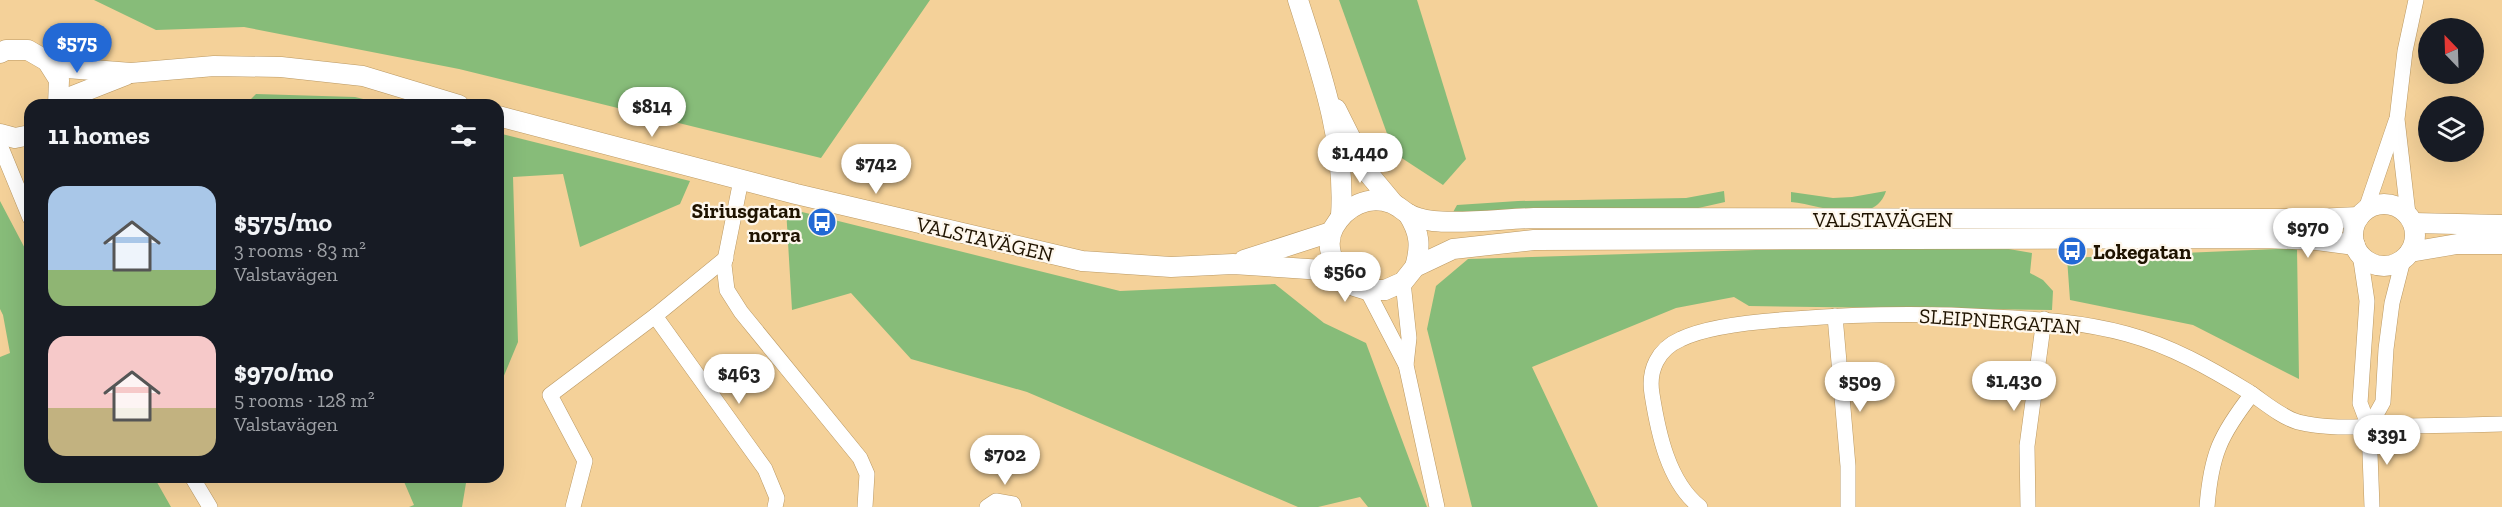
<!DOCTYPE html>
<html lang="en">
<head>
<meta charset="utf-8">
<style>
	:root { --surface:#171b24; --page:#20242c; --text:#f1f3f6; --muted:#9ea1a6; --accent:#2369d5 }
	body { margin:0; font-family:"Zilla Slab",serif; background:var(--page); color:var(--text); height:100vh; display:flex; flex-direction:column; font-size:22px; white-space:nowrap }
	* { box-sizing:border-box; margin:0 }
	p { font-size:20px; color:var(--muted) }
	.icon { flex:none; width:33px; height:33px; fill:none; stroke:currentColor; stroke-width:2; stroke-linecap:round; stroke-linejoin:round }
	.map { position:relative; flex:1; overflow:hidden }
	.side { position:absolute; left:24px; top:99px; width:480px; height:384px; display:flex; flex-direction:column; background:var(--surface); border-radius:18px; box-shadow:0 6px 24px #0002 }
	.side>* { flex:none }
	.needle { width:39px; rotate:337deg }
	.buttons { position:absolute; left:2418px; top:18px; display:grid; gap:12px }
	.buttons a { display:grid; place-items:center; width:66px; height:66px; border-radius:50%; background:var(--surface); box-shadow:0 6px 24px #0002; font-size:30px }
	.price { position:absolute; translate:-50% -51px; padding:0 14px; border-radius:21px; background:#fff; color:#222; font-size:20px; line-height:39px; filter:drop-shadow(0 2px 3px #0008) }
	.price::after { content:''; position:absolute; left:50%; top:36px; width:18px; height:14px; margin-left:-9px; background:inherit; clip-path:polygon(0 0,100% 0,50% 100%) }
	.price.on { background:var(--accent); color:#fff }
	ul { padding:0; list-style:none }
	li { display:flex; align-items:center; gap:18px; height:150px; padding:0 24px }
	li span { display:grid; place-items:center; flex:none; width:168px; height:120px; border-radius:18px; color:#555 }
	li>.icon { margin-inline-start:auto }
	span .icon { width:72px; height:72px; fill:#fffc; stroke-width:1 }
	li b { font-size:26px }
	h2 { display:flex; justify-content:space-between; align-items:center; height:72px; padding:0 24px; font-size:26px }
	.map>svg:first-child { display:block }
	.green { fill:#87bc79 }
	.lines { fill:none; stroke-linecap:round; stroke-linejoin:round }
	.minor-casing { stroke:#ba9862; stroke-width:16 }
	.tertiary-casing { stroke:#ba9862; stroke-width:21 }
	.minor { stroke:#fff; stroke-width:15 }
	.tertiary { stroke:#fff; stroke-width:20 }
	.labels { text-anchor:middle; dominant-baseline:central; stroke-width:4.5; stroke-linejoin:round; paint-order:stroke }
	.poi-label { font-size:21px; font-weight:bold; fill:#1f1300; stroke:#fef7ec; text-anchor:end }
	.street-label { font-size:21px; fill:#1f1300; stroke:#fef7ec }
</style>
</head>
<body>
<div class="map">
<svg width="2502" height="507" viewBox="0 0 2502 507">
	<rect width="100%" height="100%" fill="#f4d199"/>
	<g class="green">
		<polygon points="94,0 930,0 821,158 459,69 244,27 156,30"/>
		<polygon points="1339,0 1417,0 1466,159 1443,185 1394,153"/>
		<polygon points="256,94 355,97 388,105 245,105"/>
		<polygon points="498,133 690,181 680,204 580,247 563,174 513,177 518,342 498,390"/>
		<polygon points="1724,191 1725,202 1694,209 1452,214 1457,205 1518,201 1686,198"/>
		<path d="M1886,191c-12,38 -67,13 -95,11v-10l42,6 19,-1z"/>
		<polygon points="0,201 30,258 30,477 154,477 171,507 0,507 0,357 10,353 3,315 0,309"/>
		<polygon points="786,208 1120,291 1275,284 1324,323 1366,343 1427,507 1368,507 1360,497 1318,507 1298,507 1027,392 911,359 851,293 792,310"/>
		<polygon points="1974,243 2032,253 2030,273 2043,280 2053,291 2052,310 1749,306 1734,297 1676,308 1532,367 1598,507 1472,507 1427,329 1436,286 1468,259"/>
		<polygon points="2297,248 2299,379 2193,325 2070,300 2067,258"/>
		<polygon points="402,477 467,477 462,507 409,507 414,505"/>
	</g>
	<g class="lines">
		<g class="minor-casing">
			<g id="minor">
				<polyline points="0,145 30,218"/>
				<polyline points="741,180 724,265 727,290 741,312 860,458 867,474 865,507"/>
				<polyline points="2366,209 2396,121"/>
				<polyline points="2408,214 2397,119 2405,51 2416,0"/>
				<polyline points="2360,254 2367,301 2360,403 2369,427 2372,507"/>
				<polyline points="1403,282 1409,338 1406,365 1437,507"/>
				<polyline points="1367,290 1406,365"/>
				<polyline points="655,316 765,469 777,498 775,507"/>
				<polyline points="1835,316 1848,466 1848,507"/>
				<polyline points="2369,427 2383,402 2386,349 2392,303 2403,260"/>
				<polyline points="192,477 210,507"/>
				<polyline points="573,507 585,461 550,395 655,316 726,258"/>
				<polyline points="987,507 996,501 1013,504 1014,507"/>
				<path d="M1700,507c-32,-25 -42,-75 -48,-113 -4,-24 6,-45 29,-55 29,-14 80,-18 113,-20 66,-5 132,-6 198,-2 46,2 91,5 135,17 44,12 83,34 122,58 15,10 32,25 49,30 28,7 60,5 89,4 38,0 77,-1 115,-2"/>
				<polyline points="2028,507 2027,446 2044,319"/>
				<path d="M2207,507c4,-52 13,-72 45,-113"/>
			</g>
		</g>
		<g class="tertiary-casing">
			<g id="tertiary">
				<path d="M1298,0c22,69 48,142 43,216"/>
				<polyline points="0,53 6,50 28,50 47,61 67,68 131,73 214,66 281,67 363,76 459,105"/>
				<polyline points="47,61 59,80 58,105"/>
				<polyline points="60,101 126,75"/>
				<polyline points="1336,109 1368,173 1393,203"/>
				<polyline points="498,116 796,194 1082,261 1171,267 1233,264 1323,270 1343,278 1354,286 1367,290 1385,290 1403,282 1415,267 1453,249 1534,240 2265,238 2317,240 2355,245"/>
				<polyline points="0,134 15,138 30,135"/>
				<circle cx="2384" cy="235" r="31"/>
				<path d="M1408,214c12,19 13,32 7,53"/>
				<polyline points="2413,223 2502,225"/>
				<polyline points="2410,252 2457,244 2502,244"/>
				<polyline points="1244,260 1331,232"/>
				<path d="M1343,278c-10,-15 -19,-33 -9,-51 12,-21 34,-32 57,-24 6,2 11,7 16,10 6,4 18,7 26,8 29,3 70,-2 101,-3l781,1 44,-2"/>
			</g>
		</g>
		<use href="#minor" class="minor"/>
		<use href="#tertiary" class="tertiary"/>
	</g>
	<defs>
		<g id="bus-disc" transform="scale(1.5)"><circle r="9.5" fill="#2369d5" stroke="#fef7ec"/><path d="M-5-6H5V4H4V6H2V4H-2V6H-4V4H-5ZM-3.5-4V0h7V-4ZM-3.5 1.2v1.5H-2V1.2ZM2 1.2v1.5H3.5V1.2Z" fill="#fff"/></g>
	</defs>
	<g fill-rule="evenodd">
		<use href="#bus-disc" x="822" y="222"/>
		<use href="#bus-disc" x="2072" y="251"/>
	</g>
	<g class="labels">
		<g class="poi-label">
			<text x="801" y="210">Siriusgatan<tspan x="801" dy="24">norra</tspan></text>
			<text x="2093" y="251" text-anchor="start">Lokegatan</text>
		</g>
		<g class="street-label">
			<text x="1883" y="219">VALSTAVÄGEN</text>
			<text transform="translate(985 239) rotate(13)">VALSTAVÄGEN</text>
			<text transform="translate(2000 321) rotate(4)">SLEIPNERGATAN</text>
		</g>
	</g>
</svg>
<div class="buttons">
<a><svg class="needle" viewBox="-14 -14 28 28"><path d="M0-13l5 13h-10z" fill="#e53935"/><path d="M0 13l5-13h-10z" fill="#9ea1a6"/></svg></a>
<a><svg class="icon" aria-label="layers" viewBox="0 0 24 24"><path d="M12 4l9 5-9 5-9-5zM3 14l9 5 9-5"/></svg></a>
</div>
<b class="price on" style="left:77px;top:74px">$575</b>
<b class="price" style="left:652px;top:138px">$814</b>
<b class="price" style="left:1360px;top:184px">$1,440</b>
<b class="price" style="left:876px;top:195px">$742</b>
<b class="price" style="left:2308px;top:259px">$970</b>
<b class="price" style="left:1345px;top:303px">$560</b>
<b class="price" style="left:739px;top:405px">$463</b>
<b class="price" style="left:2014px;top:412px">$1,430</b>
<b class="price" style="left:1860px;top:413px">$509</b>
<b class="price" style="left:2387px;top:466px">$391</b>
<b class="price" style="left:1005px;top:486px">$702</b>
<section class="side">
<h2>11 homes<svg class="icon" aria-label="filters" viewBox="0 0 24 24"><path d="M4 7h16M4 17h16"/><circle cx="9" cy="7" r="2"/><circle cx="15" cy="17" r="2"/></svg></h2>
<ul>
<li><span style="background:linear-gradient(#a9c7e8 70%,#8fb573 0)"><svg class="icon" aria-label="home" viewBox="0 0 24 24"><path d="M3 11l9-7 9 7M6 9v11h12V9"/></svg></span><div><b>$575/mo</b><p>3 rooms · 83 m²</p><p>Valstavägen</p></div></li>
<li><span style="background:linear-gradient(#f6c9c9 60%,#c2b280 0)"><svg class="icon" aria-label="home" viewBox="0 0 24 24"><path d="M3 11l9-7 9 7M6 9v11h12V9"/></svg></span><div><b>$970/mo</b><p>5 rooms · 128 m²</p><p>Valstavägen</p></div></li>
</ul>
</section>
</div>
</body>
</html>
